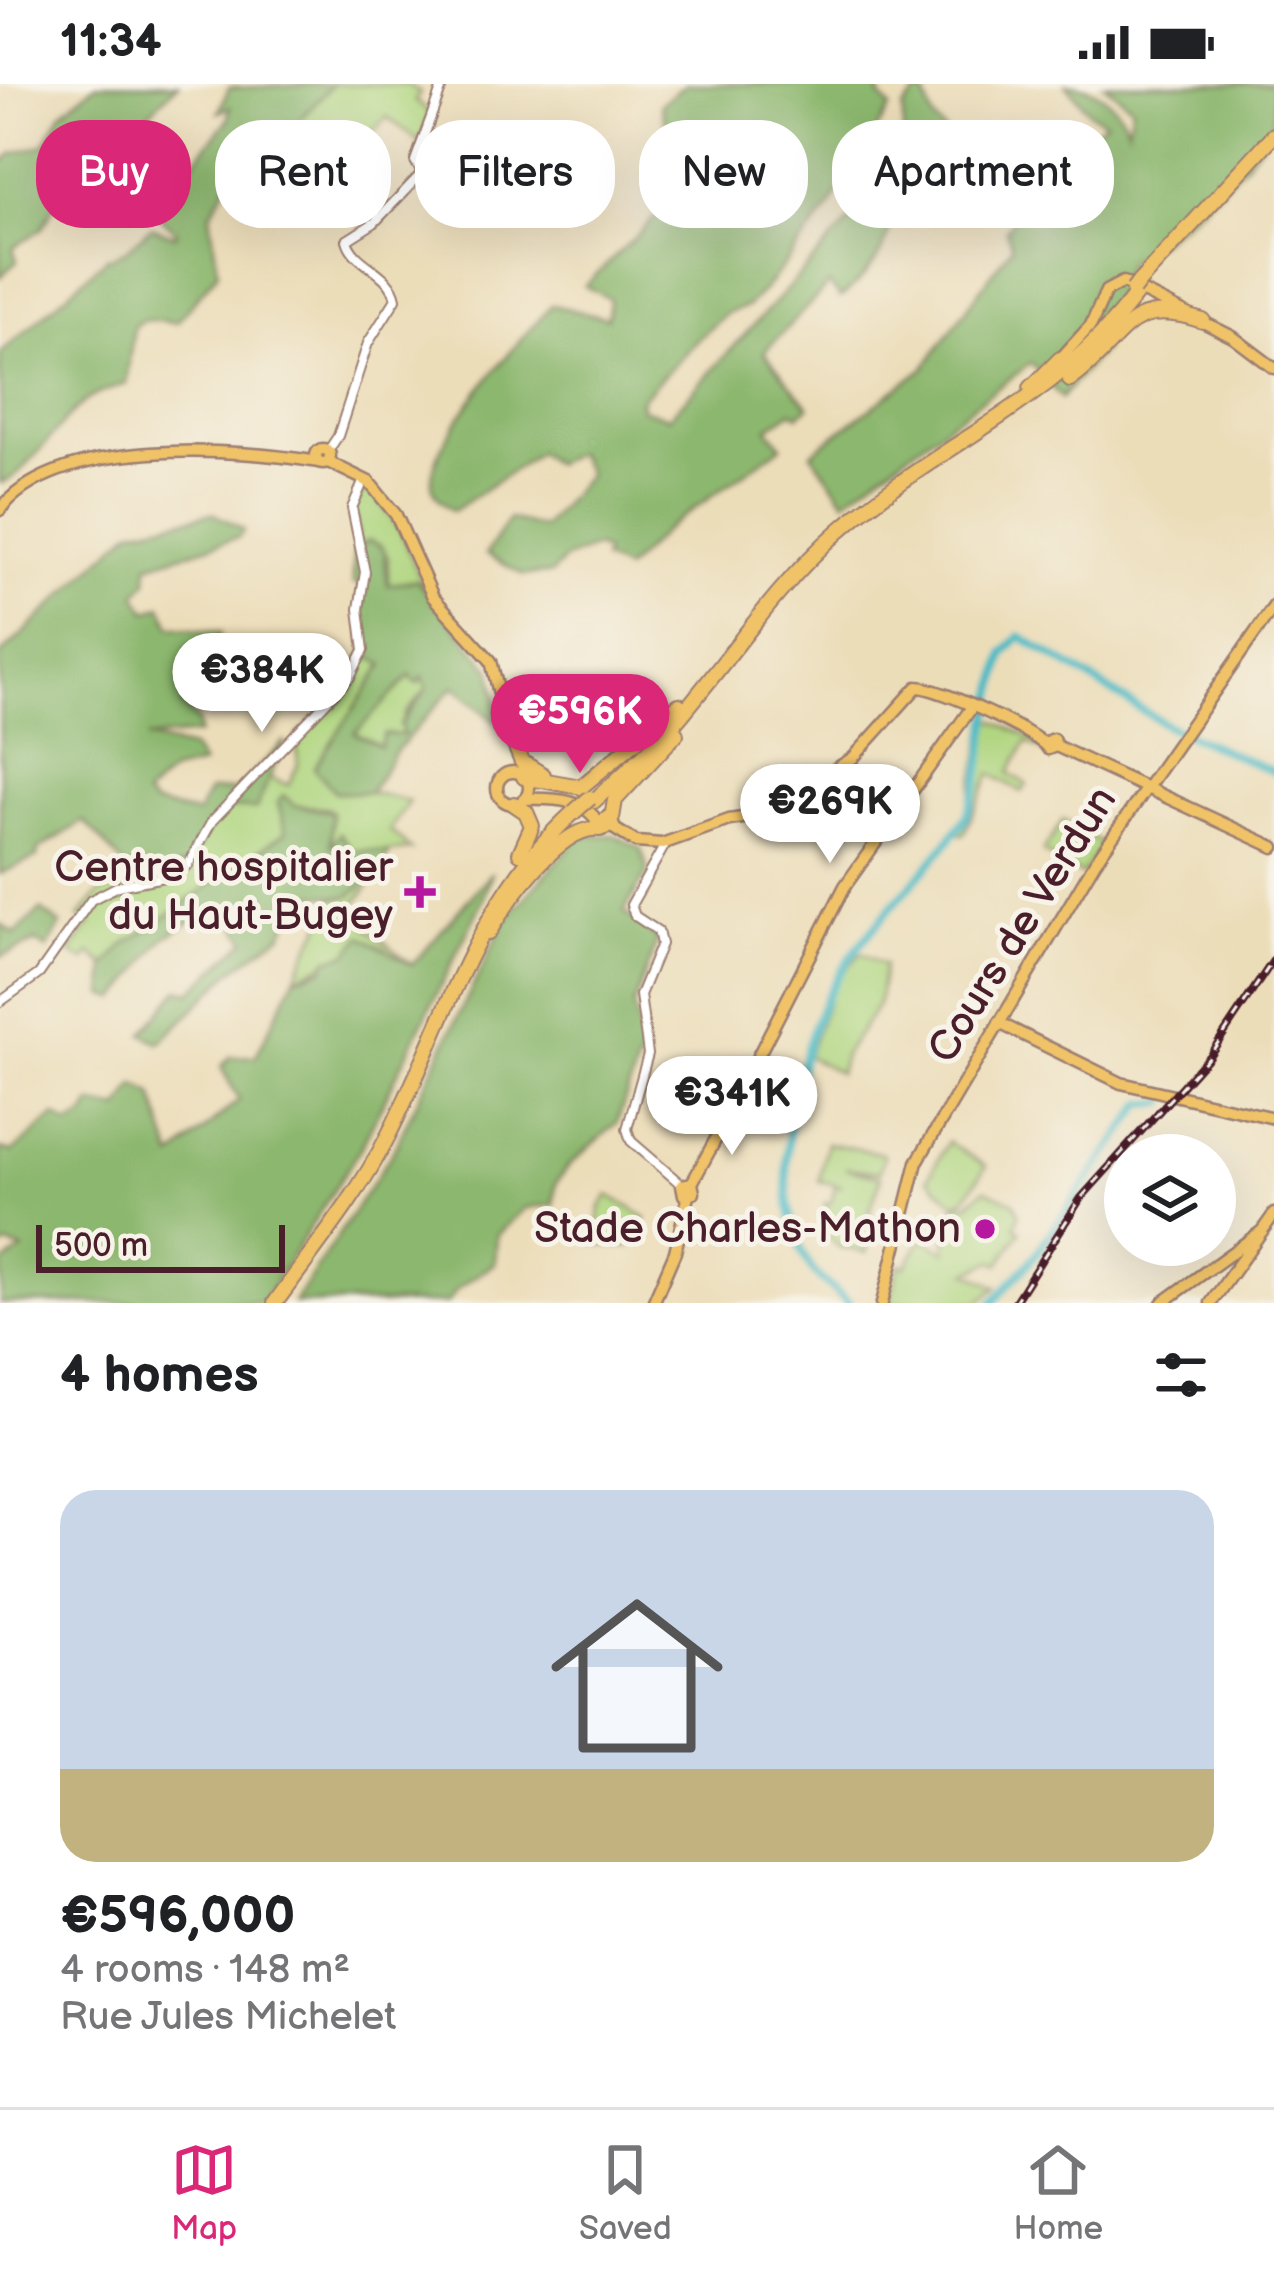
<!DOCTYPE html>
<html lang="en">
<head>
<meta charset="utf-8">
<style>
	:root { --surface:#fff; --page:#f6f6f6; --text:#202124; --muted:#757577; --line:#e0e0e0; --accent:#db2777 }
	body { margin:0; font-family:"Balsamiq Sans",sans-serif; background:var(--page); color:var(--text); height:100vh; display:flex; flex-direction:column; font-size:45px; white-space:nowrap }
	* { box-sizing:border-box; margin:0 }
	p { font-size:39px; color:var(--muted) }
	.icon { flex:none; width:66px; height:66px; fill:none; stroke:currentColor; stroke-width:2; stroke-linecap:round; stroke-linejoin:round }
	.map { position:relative; height:1219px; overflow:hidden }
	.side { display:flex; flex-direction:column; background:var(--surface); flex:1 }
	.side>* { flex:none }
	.guide { position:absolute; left:36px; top:36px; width:1203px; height:108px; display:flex; gap:24px }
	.tools { position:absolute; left:1104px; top:1050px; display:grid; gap:24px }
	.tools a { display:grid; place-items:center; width:132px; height:132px; border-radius:50%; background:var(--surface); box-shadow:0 12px 48px #0002; font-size:60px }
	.scale { position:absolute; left:36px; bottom:30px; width:249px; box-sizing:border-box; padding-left:12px; border:6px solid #4a1f2b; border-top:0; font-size:33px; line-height:42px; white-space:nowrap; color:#4a1f2b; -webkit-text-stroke:9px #f7f3e8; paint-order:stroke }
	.price { position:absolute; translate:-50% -102px; padding:0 27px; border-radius:42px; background:#fff; color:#222; font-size:39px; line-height:78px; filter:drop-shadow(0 3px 6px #0008) }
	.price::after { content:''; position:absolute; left:50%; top:72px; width:36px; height:27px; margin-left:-18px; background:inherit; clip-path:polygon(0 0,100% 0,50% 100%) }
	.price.current { background:var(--accent); color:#fff }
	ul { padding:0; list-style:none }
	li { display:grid; align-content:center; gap:24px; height:636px; padding:0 60px }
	li span { display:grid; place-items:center; height:372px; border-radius:36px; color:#555 }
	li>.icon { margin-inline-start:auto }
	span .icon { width:216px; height:216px; fill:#fffc; stroke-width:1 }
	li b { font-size:51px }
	h2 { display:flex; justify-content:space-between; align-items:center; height:144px; padding:0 60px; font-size:51px }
	.tag { padding:0 42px; border-radius:48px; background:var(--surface); box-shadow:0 12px 48px #0002; font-size:42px; line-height:108px }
	.tag.current { background:var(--accent); color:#fff }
	.status { display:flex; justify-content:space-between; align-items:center; height:84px; padding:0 60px; background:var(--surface); direction:ltr }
	.status svg { height:33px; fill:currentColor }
	.tab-bar { display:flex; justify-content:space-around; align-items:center; height:168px; border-top:3px solid var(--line); background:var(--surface); font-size:33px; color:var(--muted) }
	.tab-bar a { display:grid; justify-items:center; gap:6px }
	.tab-bar .current { color:var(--accent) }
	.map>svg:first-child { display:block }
	.green { fill:#b0d680; stroke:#7d7a56; stroke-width:3 }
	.forest { fill:#8cb76e; stroke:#6b6b4c; stroke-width:3; fill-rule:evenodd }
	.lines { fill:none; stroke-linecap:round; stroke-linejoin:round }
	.river { stroke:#4bbac4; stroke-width:8 }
	.minor-casing { stroke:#9b7e72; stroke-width:12 }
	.major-casing { stroke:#9b7e72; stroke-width:15 }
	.highway-casing { stroke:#9b7e72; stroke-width:18 }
	.minor { stroke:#fff; stroke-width:8 }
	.major { stroke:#f0c369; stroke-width:10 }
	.highway { stroke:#f0c369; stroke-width:14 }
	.rail-casing { stroke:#4a1f2b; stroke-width:8 }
	.rail { stroke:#f7f3e8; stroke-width:3; stroke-dasharray:9; stroke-linecap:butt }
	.highway-bridge-casing { stroke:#9b7e72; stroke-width:18; stroke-linecap:butt }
	.highway-bridge { stroke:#f0c369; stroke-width:14 }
	.poi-dot { fill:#b5179e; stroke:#f7f3e8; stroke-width:4.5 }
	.labels { text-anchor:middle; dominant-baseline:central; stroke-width:10; stroke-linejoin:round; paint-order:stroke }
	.poi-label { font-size:42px; fill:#4a1f2b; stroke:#f7f3e8; text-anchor:end }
	.street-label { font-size:42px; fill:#4a1f2b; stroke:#f7f3e8 }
</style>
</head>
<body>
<div class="status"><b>11:34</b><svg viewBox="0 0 49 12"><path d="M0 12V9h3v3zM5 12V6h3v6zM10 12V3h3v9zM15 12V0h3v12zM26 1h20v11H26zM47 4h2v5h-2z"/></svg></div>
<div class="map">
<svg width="1274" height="1219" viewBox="0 0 1274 1219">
	<rect width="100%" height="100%" fill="#f7f3e8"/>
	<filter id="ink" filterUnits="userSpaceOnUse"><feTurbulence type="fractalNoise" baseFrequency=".00833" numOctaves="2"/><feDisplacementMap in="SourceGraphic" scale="24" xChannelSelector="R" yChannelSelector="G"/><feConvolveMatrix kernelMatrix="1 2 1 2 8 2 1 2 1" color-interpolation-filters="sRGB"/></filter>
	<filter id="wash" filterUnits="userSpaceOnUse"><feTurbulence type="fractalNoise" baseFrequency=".004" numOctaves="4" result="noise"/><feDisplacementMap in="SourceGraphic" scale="48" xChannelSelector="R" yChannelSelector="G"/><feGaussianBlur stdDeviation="2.7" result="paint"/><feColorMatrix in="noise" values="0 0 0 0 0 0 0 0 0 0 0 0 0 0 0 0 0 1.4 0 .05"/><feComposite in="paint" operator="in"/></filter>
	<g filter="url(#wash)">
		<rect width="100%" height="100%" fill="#ecddb9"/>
		<g class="green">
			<polygon points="333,0 407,0 420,9 415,17 430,28 421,59 387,33 335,89 279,59"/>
			<polygon points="367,401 400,447 427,511 411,496 388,502 388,474 380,461 360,465 353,425"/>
			<polygon points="365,571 384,579 333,658 336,709 370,708 409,717 390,746 411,766 375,769 331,764 332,728 327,724 278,720 286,748 125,861 106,882 90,869 85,877 70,869 91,839 79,833 100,809 173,784 228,724 256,724 269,694 288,701 298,681 296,653 338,612"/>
			<polygon points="422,592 427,605 405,630 404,652 385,650 380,662 355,649 405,594"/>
			<polygon points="987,633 1043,660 1046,668 1027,658 1009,689 1027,700 1022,708 991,690 963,751 953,748 968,726"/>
			<polygon points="1063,736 1102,760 1082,791 1043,768"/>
			<polygon points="380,787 349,828 412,881 348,869 295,893 334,814 348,813"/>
			<polygon points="861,869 884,881 878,921 844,971 839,989 807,972 835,897"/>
			<polygon points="948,1058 986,1082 965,1115 955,1119 928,1094"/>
			<polygon points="827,1059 884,1070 880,1088 845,1084 881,1093 864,1146 871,1149 867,1169 839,1163 829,1154 825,1119 831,1119 835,1102 842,1102 819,1097"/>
			<polygon points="985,1105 1014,1118 1019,1130 1015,1143 1021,1147 999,1181 993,1177 968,1188 997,1203 978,1219 890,1219 899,1180 905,1183 923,1155 946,1168 946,1152 954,1141 948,1136 958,1118 967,1121"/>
			<polygon points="609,1111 647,1134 629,1163 596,1160 600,1124"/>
		</g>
		<g class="forest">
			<path d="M96,0h82l-69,68 67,31 53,-64 1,-12 -11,5 10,-24 104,-4 -54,59 -28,11 -20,22 -21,39 8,57 -41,50 -33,-2 -10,6 -8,57c-12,5 -25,9 -36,15 -27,16 -66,82 -90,85v-129l107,-96 18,-7 26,-24 24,9 2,-4 -29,-25 -29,-12 1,-11 -19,-15 -22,-4 -37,63 -29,20 4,13 -17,16v-112l13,-12 31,-8 18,-33z"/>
			<path d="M686,0h195l-1,12 10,12 -63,103 -58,73 -21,22 -21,7 -25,22 -61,64 1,10 27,8 180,-195 13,-29 41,-59v-26l19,-20 11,31 24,26 -16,29 2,28 -11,11 -42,9c-1,29 -28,59 -50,76l-11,-14 -65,68 45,55 -11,8 -6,-4 -24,17 14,18 -115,82 -42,42 -22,-10 2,-9 -10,-4 -30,12 -14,15 -28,1 -37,-21 23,-35 34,9 45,-54 -12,-21 -22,11 -16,-11 -85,58c-10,-8 -21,-16 -21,-30 0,-45 89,-142 120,-176l55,13 3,-19 -25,-13 78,-76 -11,-20 15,-63 -6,-23z"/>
			<path d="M1066,0c26,0 52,18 62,44l4,-22 -29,-22h171c0,11 0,28 -2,38 -20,48 -101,114 -145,140l-23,66v20l-43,50 -30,-35 -186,137 -34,-47 113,-85 88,-122 -6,-16 32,-46 59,-46 -2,-8 10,-9 -16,-9z"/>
			<polygon points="213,429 244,446 239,453 148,481 147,497 136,510 147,528 162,522 171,542 221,549 203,598 182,621 198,637 199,650 147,654 192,665 202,681 171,688 145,712 153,720 197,730 209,707 237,706 285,657 256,725 228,724 205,749 191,780 136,794 84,737 38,766 37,773 0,790 0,572 132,446"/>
			<path d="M369,456l15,9 4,36 28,-5 76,90 9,57 -47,-41 -59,66 -25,40 -34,1 -22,-25 70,-104 -19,-9 -5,-71 -7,-1 1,-32zM410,592l7,8 6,-7 4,12 -27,36 4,10 -20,-1 -4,12 -25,-13z"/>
			<polygon points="283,711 294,721 332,728 331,762 340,749 352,766 390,768 380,787 348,813 315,811 296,825 282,850 232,887 160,959 143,950 179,905 191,908 246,856 229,831 208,826 163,855 118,915 104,911 106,882 125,861 286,748 278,719"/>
			<polygon points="614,751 641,764 648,787 624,828 658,855 633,922 643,962 617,1039 569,1081 556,1099 554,1121 525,1124 497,1151 495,1179 457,1205 448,1219 294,1219 392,1069 505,836 580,752"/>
			<polygon points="492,788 483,816 361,1063 262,1219 0,1219 3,1180 23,1166 8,1161 0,1165 0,1065 13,1068 55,1032 69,1041 85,1032 92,1020 120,1025 135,1001 153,1010 173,1074 239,1016 221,983 230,973 256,972 295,893 324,884 327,875 348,869 362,852 412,881"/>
			<polygon points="41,826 61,841 47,865 36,858 0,873 0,840 15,850"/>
		</g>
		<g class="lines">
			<g class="river">
				<polyline points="991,628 1004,570 1020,552 1168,642 1274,688"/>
				<path d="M849,1219c-12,-11 -31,-23 -40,-38 -44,-71 -15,-216 26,-284 36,-60 94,-108 132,-166l11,-32 11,-65"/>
				<polyline points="992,1219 1030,1178 1143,1020 1165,1019"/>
			</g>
		</g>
	</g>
	<g filter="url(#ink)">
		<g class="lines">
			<g class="minor-casing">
				<g id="minor">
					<path d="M328,367l10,-15 30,-93 28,-44c-6,-29 -42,-33 -49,-59l27,-17 48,-50 -7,-12 28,-77"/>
					<polyline points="666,759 631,821 635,832 658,847 661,860 640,911 648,970 627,1045 631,1057 682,1101"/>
					<polyline points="0,918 39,890 91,816 118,802 174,791 188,781 212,737 350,593 364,566 359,525 365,488 352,424 364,396"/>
				</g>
			</g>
			<g class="major-casing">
				<g id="major">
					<polyline points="1060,275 1091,241 1106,207 1123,198 1233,253 1274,284"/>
					<circle cx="323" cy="372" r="7"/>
					<polyline points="328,378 369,398 396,431 433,513 491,577 509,650"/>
					<path d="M0,426c57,-74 236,-62 319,-48"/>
					<polyline points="1056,662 1274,763"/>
					<circle cx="513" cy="704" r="16"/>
					<path d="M524,715c31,-1 65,-1 78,31l12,-4 -6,-10 -9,6"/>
					<path d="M613,744l23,14 26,2 67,-24 33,-5 91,-57 64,-71c21,0 124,47 131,62l8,-3 -3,-7 -7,3"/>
					<polyline points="999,939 1121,999 1274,1034"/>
					<polyline points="735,1020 730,1027 845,802 972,623"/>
					<polyline points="692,1099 682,1101 684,1111 694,1109 692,1099 731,1027"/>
					<polyline points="653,1219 675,1168 688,1112"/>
					<polyline points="882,1219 917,1078 1095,778 1274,522"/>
					<polyline points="1162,1219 1262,1147"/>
					<polyline points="1211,1219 1274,1130"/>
				</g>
			</g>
			<g class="highway-casing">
				<g id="highway">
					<polyline points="1139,198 1274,51"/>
					<path d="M1070,296c57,-41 54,-85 133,-59"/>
					<polyline points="1031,304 1060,275"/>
					<polyline points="509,647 522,678 543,691"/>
					<polyline points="524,693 581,703 679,621"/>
					<path d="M594,717c27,-25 55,-48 79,-76 56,-65 101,-137 166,-194 102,-91 212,-124 298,-238"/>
					<polyline points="514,720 526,728 532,742 520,769"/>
					<polyline points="612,734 615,716 676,650"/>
					<path d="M488,849c19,-31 72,-109 112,-104"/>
					<path d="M275,1219c39,-54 83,-107 113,-167 58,-114 88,-236 186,-324"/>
				</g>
			</g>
			<use href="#minor" class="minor"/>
			<use href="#major" class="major"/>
			<use href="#highway" class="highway"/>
			<g class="rail-casing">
				<polyline id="rail" points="1014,1219 1081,1114 1209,972 1274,875"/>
			</g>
			<use href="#rail" class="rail"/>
			<g class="highway-bridge-casing">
				<g id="highway-bridge">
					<polyline points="1133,206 1139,198"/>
					<polyline points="574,728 590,714"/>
				</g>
			</g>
			<use href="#highway-bridge" class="highway-bridge"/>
		</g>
	</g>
	<g class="poi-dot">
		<path d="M414 790h12v12h12v12h-12v12h-12v-12h-12v-12h12z"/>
		<circle cx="985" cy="1145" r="12"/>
	</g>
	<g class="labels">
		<g class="poi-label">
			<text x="393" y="784">Centre hospitalier<tspan x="393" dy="48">du Haut-Bugey</tspan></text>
			<text x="961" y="1145">Stade Charles-Mathon</text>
		</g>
		<g class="street-label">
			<text transform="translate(1023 841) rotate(-58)">Cours de Verdun</text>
		</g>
	</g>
</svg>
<div class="tools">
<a><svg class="icon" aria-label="layers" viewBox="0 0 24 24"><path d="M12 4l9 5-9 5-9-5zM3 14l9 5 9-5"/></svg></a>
</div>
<div class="scale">500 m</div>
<b class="price" style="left:262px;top:651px">€384K</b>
<b class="price current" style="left:580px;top:692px">€596K</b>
<b class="price" style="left:830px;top:782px">€269K</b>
<b class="price" style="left:732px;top:1074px">€341K</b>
<div class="guide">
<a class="tag current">Buy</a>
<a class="tag">Rent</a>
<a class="tag">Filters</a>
<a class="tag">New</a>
<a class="tag">Apartment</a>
</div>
</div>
<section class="side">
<h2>4 homes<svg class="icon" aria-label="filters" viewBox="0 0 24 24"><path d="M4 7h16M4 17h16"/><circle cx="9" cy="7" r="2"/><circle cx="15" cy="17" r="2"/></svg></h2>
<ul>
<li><span style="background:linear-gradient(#c9d6e8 75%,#c2b280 0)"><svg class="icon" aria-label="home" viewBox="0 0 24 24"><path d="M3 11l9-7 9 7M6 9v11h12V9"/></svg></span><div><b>€596,000</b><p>4 rooms · 148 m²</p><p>Rue Jules Michelet</p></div></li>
</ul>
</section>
<nav class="tab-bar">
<a class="current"><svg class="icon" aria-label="map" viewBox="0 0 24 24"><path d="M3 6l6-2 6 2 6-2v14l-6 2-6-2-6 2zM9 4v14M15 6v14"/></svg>Map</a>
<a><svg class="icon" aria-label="saved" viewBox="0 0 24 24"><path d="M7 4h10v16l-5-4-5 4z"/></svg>Saved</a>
<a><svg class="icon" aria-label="home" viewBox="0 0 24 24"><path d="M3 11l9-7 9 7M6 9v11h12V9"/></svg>Home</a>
</nav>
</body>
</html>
